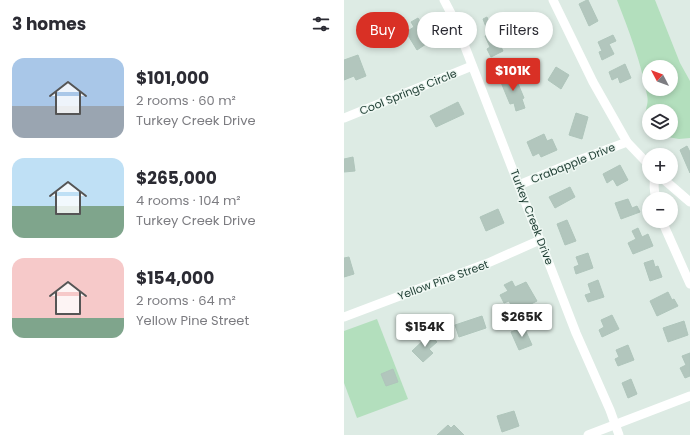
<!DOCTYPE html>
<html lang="en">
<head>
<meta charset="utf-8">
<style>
	:root { --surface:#fff; --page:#f2f2f3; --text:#2b2b33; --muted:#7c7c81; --accent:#d93025 }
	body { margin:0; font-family:Poppins,sans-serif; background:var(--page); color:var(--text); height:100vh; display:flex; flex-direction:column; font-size:15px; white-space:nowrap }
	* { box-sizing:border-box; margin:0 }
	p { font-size:13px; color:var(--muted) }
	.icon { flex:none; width:22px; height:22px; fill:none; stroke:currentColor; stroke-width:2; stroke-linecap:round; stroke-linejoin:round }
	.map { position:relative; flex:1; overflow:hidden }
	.drawer { display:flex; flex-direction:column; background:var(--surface); width:344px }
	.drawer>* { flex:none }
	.hud { position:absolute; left:12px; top:12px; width:274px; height:36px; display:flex; gap:8px }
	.needle { width:26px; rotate:311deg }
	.fabs { position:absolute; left:298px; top:60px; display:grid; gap:8px }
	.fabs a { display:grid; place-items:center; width:36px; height:36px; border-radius:50%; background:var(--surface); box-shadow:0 2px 6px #0003; font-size:20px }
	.price { position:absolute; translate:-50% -34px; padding:0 9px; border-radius:4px; background:#fff; color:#222; font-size:13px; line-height:26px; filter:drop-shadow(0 1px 2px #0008) }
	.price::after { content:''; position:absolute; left:50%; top:24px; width:12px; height:9px; margin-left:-6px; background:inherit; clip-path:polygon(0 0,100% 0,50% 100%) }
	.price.active { background:var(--accent); color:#fff }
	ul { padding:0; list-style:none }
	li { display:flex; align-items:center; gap:12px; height:100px; padding:0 12px }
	li span { display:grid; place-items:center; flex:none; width:112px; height:80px; border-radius:12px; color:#555 }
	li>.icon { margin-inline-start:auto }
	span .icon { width:48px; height:48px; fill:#fffc; stroke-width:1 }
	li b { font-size:17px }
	h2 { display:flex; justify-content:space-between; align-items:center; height:48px; padding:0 12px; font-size:17px }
	.pill { padding:0 14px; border-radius:18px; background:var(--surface); box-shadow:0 2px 6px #0003; font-size:14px; line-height:36px }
	.pill.active { background:var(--accent); color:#fff }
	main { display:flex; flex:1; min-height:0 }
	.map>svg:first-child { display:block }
	.green { fill:#b3dfbd; fill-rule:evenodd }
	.building { fill:#b2c6bd; stroke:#afc5bb }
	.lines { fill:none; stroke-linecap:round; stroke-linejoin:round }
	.street { stroke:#fff; stroke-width:9 }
	.labels { text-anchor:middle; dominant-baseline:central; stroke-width:3; stroke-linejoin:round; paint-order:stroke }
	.street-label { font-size:11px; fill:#1d3c32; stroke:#eef7f2 }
</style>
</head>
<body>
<main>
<section class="drawer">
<h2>3 homes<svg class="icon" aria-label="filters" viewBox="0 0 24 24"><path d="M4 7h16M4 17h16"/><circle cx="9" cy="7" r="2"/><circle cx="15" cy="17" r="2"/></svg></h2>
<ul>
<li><span style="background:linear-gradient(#a9c7e8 60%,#9aa5b1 0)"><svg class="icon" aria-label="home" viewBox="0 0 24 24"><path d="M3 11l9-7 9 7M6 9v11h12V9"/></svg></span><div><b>$101,000</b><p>2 rooms · 60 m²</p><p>Turkey Creek Drive</p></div></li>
<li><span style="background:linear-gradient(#bfe0f5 60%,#7fa58c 0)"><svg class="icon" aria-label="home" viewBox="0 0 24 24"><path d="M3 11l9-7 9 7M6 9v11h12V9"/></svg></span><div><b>$265,000</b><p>4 rooms · 104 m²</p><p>Turkey Creek Drive</p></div></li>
<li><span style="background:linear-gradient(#f6c9c9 75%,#7fa58c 0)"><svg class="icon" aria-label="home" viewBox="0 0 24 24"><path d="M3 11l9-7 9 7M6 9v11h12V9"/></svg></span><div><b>$154,000</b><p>2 rooms · 64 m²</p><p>Yellow Pine Street</p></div></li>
</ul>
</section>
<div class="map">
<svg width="346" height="435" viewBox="0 0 346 435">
	<rect width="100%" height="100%" fill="#ddebe4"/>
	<g class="green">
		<path d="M273,0h38l25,63 10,18v57l-11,1 -23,-4 -2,-2h17v-22h-22v13c-8,-13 1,-17 -2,-29 -6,-33 -18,-64 -30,-95zM305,67h22v22h-22z"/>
		<polygon points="33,319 64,399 13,418 0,383 0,331"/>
	</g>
	<g class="building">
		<polygon points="243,0 244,0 254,21 245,26 235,4"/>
		<polygon points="193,13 202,31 191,37 182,18"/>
		<polygon points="143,17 144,20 148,18 152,29 149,30 159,51 147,57 143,49 146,47 141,36 145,35 139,19"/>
		<polygon points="74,18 88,40 73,50 62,32 70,27 67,22"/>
		<polygon points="269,35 272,41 265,44 270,54 258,60 255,52 258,51 254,42"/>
		<polygon points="14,55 22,76 12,80 10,76 0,80 0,60"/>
		<polygon points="281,64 287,78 276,83 274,77 268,80 265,72"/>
		<polygon points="212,67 225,75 217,89 204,80"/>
		<polygon points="170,74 180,98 178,99 181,108 172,111 170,103 166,104 156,80"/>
		<polygon points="114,102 120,114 92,127 86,116"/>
		<polygon points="232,113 244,117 238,139 225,135"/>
		<polygon points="200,134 203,141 208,139 213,150 197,157 195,153 189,156 183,142"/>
		<polygon points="343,146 346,152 346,173 336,150"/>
		<polygon points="9,157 11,171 0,172 0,159"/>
		<polygon points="276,165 284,180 273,186 269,179 263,183 259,174"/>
		<polygon points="226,187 231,197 211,208 205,197"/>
		<polygon points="284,199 288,208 293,206 296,212 277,219 271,203"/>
		<polygon points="154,209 160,223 142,231 136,217"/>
		<polygon points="223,220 232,241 221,245 213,224"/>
		<polygon points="294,228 298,237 304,234 309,246 289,254 284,243 292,239 288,231"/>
		<polygon points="244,253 249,268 232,274 230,267 235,265 232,257"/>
		<polygon points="5,257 10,274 0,277 0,258"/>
		<polygon points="309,260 311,267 314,266 318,277 306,281 300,263"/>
		<polygon points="254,280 260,297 244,302 241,295 247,293 244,284"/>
		<polygon points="168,281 171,287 182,282 193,301 187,304 188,306 177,312 175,308 170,311 165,301 160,303 156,295 164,291 160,285"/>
		<polygon points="324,292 328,300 330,299 334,306 313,316 306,301"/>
		<polygon points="268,315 275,329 258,337 255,330 260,327 257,320"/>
		<polygon points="138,316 142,328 115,337 111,325"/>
		<polygon points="340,321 344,335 324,342 319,328"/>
		<polygon points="180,327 188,345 175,350 167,332"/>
		<polygon points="86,334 93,342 85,349 89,353 79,362 68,351"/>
		<polygon points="284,345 290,360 274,366 271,359 275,357 272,350"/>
		<polygon points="346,353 346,376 341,378 336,368 342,365 338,356"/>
		<polygon points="49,369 54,382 42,386 37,374"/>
		<polygon points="287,379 293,394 284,398 278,383"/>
		<polygon points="170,411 175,426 158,432 153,416"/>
		<polygon points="104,425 107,428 110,425 120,435 93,435"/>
	</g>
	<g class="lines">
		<g class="street">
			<polyline points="100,0 111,21 232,333 266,410 275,435"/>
			<polyline points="209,0 249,82 283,142 305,165"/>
			<polyline points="0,118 128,66"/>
			<path d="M311,177c-2,8 -1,14 1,22"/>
			<polyline points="317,177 346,202"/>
			<polyline points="175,185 235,160 283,142"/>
			<polyline points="318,221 346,284"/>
			<polyline points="0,317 61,294 144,263 196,240"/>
			<polyline points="244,435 346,396"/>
		</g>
	</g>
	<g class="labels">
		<g class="street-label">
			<text transform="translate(64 92) rotate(-22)">Cool Springs Circle</text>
			<text transform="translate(229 163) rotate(-22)">Crabapple Drive</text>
			<text transform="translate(188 217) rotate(69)">Turkey Creek Drive</text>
			<text transform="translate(99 280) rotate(-20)">Yellow Pine Street</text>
		</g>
	</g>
</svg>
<div class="fabs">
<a><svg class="needle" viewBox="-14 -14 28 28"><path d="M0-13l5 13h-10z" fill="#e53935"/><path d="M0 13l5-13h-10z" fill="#7c7c81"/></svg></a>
<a><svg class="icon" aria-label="layers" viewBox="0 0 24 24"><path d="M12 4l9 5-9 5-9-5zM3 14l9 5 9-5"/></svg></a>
<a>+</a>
<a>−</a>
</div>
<b class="price active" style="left:169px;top:92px">$101K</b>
<b class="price" style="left:178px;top:338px">$265K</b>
<b class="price" style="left:81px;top:348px">$154K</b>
<div class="hud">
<a class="pill active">Buy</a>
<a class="pill">Rent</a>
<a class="pill">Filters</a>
</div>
</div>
</main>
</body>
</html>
